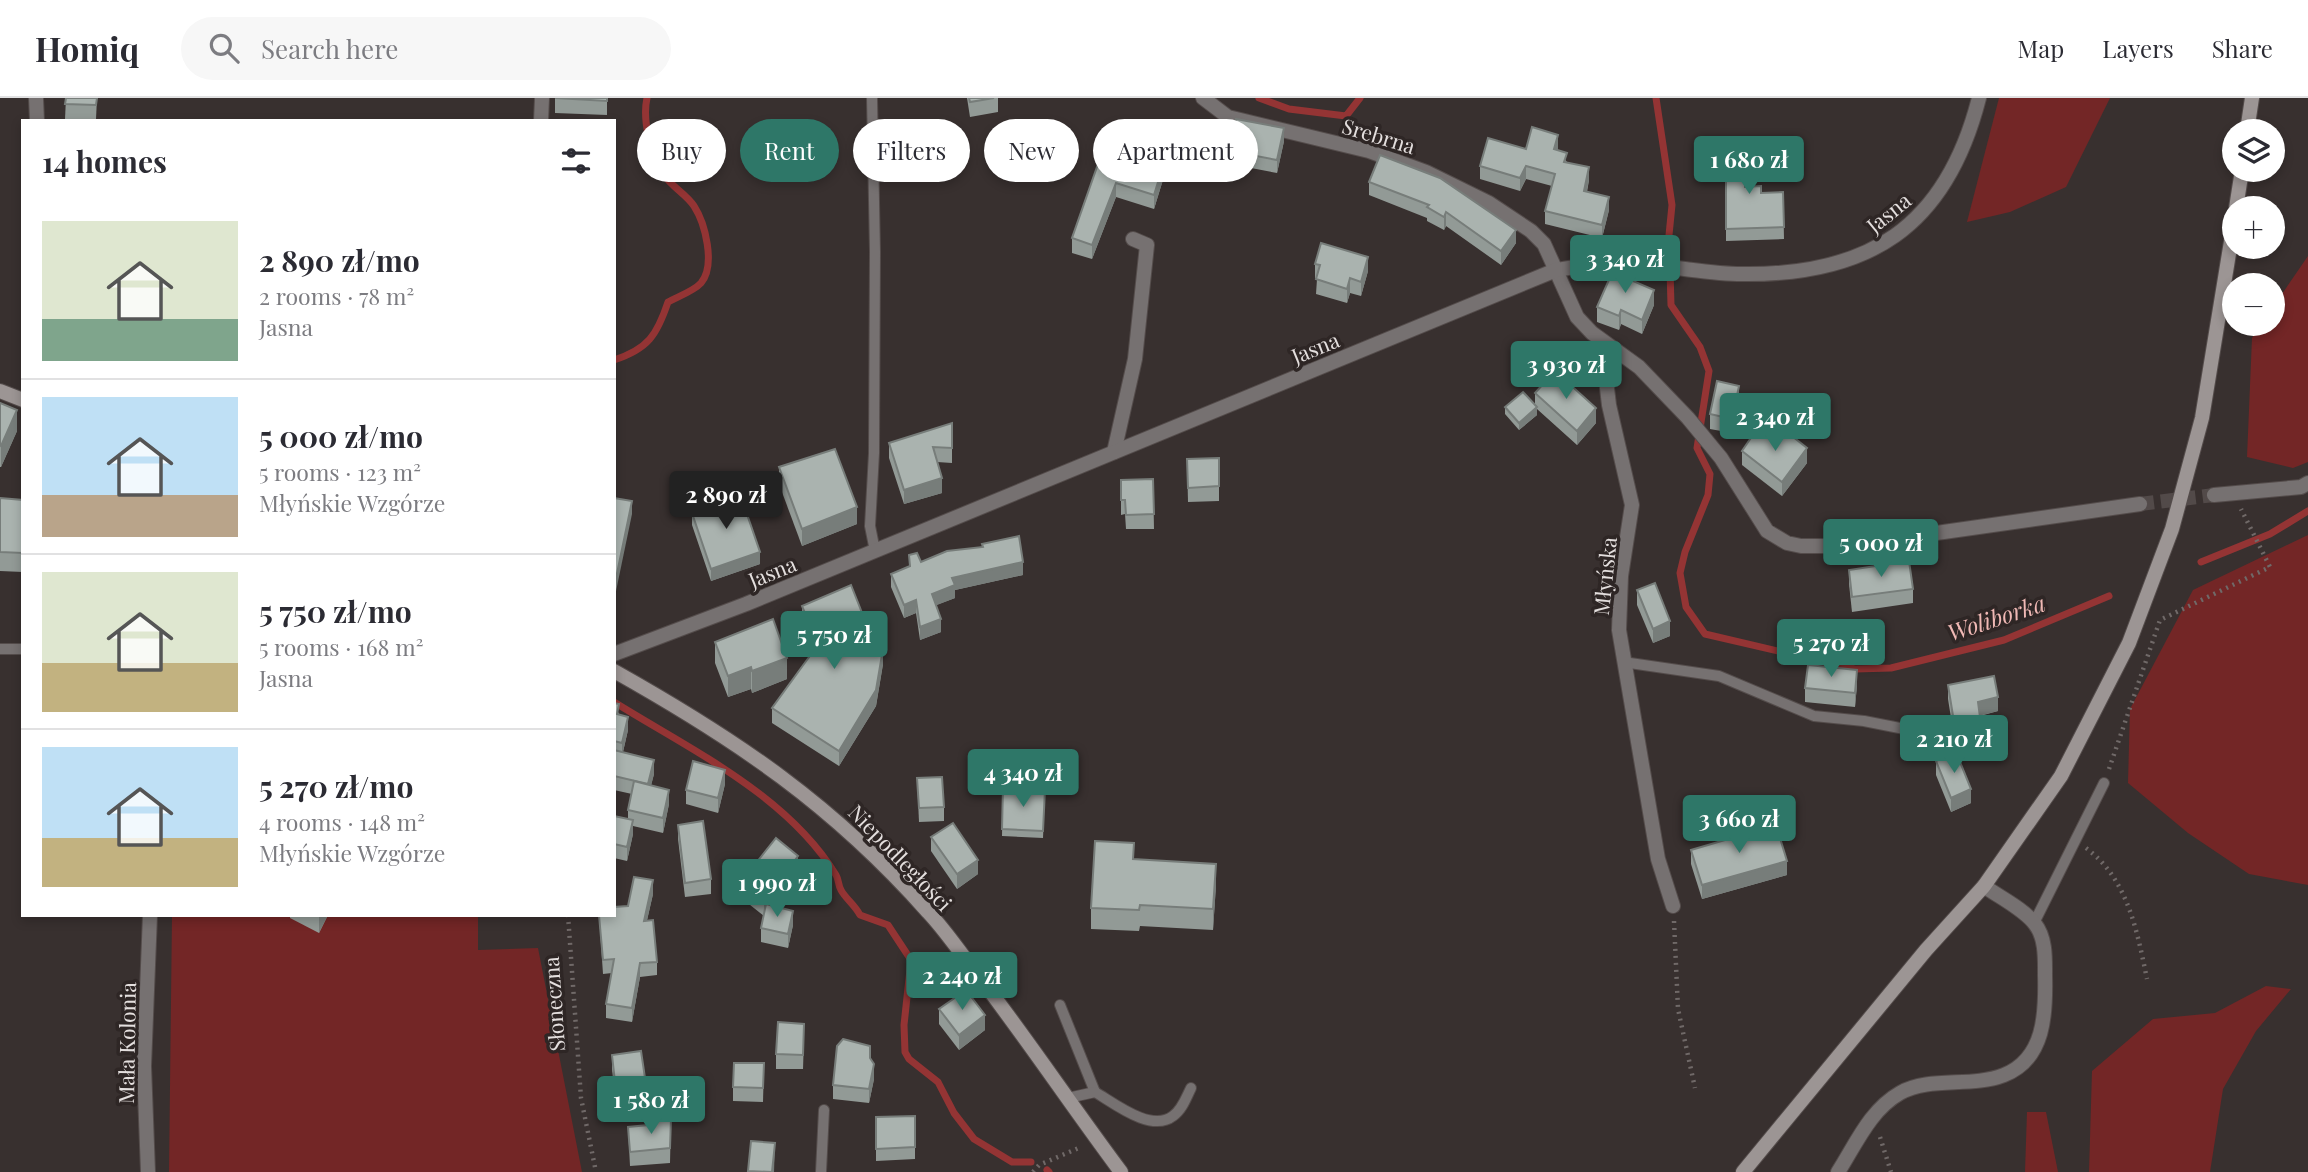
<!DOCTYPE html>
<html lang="en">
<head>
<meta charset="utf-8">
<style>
	:root { --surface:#fff; --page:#f7f7f7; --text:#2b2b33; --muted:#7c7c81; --line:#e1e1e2; --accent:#2e7768 }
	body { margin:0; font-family:"Playfair Display",serif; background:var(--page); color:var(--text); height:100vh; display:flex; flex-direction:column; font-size:26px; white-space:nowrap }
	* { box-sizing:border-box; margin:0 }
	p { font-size:23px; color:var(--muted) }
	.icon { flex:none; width:38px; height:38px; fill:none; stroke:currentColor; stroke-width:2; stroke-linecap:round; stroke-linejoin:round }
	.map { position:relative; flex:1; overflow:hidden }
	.sheet { position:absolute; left:21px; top:21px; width:595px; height:798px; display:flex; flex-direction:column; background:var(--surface); border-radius:0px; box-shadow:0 4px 10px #0003 }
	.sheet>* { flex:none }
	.top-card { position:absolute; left:637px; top:21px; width:665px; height:63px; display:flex; gap:14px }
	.controls { position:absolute; left:2222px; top:21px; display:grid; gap:14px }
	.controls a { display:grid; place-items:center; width:63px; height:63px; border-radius:50%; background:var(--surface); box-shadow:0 4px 10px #0003; font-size:35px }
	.price { position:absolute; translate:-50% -60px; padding:0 16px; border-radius:7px; background:var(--accent); color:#fff; font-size:23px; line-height:46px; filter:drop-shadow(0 2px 4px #0008) }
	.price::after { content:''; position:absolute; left:50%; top:42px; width:21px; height:16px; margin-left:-10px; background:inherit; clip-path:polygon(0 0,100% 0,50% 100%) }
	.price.active { background:#222; color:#fff }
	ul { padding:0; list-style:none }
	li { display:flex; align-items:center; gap:21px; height:175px; padding:0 21px }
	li+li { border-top:2px solid var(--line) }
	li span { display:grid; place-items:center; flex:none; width:196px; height:140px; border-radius:0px; color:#555 }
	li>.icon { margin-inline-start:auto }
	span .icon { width:84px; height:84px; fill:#fffc; stroke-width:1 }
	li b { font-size:30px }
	h2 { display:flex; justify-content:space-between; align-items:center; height:84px; padding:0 21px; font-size:30px }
	.pill { padding:0 24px; border-radius:32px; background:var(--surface); box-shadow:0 4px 10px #0003; font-size:24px; line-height:63px }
	.pill.active { background:var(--accent); color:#fff }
	header { display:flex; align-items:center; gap:42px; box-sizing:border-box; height:98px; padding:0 35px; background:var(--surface); border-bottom:2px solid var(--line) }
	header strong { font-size:33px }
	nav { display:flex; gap:38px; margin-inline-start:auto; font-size:24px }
	.search { width:490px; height:63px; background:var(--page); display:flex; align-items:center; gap:18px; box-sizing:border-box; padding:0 24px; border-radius:38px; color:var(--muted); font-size:26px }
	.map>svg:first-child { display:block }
	.green { fill:#732626 }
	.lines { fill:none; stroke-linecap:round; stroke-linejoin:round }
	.stream { stroke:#943434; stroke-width:7 }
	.street-tunnel { stroke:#524a49; stroke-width:14; stroke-dasharray:14 7; stroke-linecap:butt }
	.lane-casing { stroke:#544c4b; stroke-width:12 }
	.street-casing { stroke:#544c4b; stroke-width:16 }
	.secondary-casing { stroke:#544c4b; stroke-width:16 }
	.path { stroke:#706968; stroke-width:4.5; stroke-dasharray:2 5; stroke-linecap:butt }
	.lane { stroke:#767171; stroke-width:10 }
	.street { stroke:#767171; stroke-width:14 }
	.secondary { stroke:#9c9594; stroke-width:14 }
	.wall { fill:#929a96 }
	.shaded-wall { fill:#777d7a }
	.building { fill:#aab3af; stroke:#777d7a; stroke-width:2 }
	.labels { text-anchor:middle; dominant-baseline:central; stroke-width:7; stroke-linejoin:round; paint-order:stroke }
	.street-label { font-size:21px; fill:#e4dfde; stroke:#2e2625 }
	.water-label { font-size:23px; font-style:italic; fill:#f0b9b5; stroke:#2e2625 }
</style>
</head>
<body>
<header>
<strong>Homiq</strong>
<div class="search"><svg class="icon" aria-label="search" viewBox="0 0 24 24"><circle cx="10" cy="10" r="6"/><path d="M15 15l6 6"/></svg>Search here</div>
<nav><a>Map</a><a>Layers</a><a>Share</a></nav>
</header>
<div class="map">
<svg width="2308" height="1074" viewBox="0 0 2308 1074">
	<rect width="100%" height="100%" fill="#38302f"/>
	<g class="green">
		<polygon points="1999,0 2110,0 2066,89 2010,114 1967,124"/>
		<polygon points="2308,158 2308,364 2293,370 2247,359 2252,240 2262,226 2273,226 2273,209"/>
		<polygon points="2308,437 2308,787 2249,776 2188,735 2128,685 2130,611 2193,492"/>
		<polygon points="172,817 478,817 478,852 538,850 582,1074 169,1074"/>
		<polygon points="2266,888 2291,891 2256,933 2223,991 2210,1074 2089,1074 2092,973 2153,921 2215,915"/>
		<polygon points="2027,1014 2046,1014 2058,1074 2025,1074"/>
	</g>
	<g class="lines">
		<g class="stream">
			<polyline points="1259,0 1289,11 1346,18 1360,0"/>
			<polyline points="1656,0 1672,107 1669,137 1671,207 1700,249 1709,273 1697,350 1710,376 1708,397 1685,454 1680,475 1686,509 1705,536 1855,571 1891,570 2004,542 2109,498"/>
			<path d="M614,262c34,-11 43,-25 54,-58 9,-5 26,-11 33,-19 15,-18 4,-60 -7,-77 -8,-12 -22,-19 -30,-31 -13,-19 -22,-55 -17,-77"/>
			<polyline points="2201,464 2270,436 2308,413"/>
			<path d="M614,604c77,48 173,93 222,173 3,5 2,10 5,15 4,8 14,15 19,25l28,10 23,35 -7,65 1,27 4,7 29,23 16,31 20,26 38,23h19"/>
			<polyline points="1047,1072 1049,1074"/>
		</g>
		<polyline class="street-tunnel" points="2140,406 2214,397"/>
		<g class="lane-casing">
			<g id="lane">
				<polyline points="872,0 875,154 874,355 870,428 875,453"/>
				<polyline points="0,551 23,551"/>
				<polyline points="1623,564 1719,578 1814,618 1864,623 1930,636"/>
				<polyline points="2034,825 2104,685"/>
				<polyline points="1060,907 1095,994"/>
				<path d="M1068,1000l27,-6c19,11 56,41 78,24 9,-6 13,-18 18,-28"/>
				<polyline points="821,1074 824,1012"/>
			</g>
		</g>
		<g class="street-casing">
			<g id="street">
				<polyline points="36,0 37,23"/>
				<polyline points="1203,0 1228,19 1369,53 1426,74 1489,105 1531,133 1544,146 1577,219 1592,235 1639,269 1688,320 1721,360 1767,433 1787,445 1801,448 1845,448 2140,406"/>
				<polyline points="541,23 542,0"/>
				<polyline points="1614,253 1607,290 1609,307 1632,407 1621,478 1619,532 1658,761 1673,808"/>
				<polyline points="1114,354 1135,261 1147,147 1133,141"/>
				<polyline points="2214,397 2301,389 2308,385"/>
				<path d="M614,556l132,-50 810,-334c25,-4 49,-9 75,-7 35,2 70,10 106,11 132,3 209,-47 242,-176"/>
				<polyline points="148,1074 144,968 150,817"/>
				<path d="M1838,1074c18,-28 32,-62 62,-79 30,-17 71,-5 104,-18 41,-16 42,-62 41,-100 0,-16 1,-37 -10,-51 -11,-15 -36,-27 -51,-38"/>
			</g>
		</g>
		<g class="secondary-casing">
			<g id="secondary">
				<polyline points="2247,33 2252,0"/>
				<polyline points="2236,110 2242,72"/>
				<polyline points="0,293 23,302"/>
				<path d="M614,573c123,69 219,134 314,241 17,18 31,39 46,58 51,66 97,135 147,202"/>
				<polyline points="1743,1074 1926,852 1984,788 2061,678 2129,545 2172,431 2202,320 2235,119"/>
			</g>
		</g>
		<g class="path">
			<polyline points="2109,671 2160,522 2270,469 2241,411"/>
			<path d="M2086,750c42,31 51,83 61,131"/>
			<polyline points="568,817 581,1000 596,1074"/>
			<polyline points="1674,823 1678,911 1695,990"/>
			<polyline points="1880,1039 1891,1074"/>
			<polyline points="1033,1074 1039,1067 1081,1049"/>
		</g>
		<use href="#lane" class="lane"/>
		<use href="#street" class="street"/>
		<use href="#secondary" class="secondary"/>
	</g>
	<g class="wall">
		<polygon points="66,0 97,0 96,21 65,21"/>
		<polygon points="555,0 607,0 607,17 555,15"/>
		<polygon points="967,0 998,0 998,14 970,19"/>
		<polygon points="1284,43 1277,75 1230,66 1230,53"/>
		<polygon points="1726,43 1745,89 1761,95 1783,94 1784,141 1726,143"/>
		<polygon points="1104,49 1166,72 1154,111 1116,99 1092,161 1072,155 1072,140"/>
		<polygon points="1558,50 1557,52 1567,64 1589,82 1587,94 1609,112 1602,140 1545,126 1545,113 1552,88 1526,81 1520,93 1480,81 1480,68 1526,51"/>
		<polygon points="1380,57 1516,145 1501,167 1446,128 1444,132 1427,123 1427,120 1369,97 1369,84"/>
		<polygon points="1315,166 1368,173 1361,198 1350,195 1347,205 1316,196 1317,181 1315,180"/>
		<polygon points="1636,184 1654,207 1642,236 1621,226 1619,232 1597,224 1597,209"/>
		<polygon points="1535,295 1596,325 1577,347 1537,311 1537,317 1519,332 1505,316 1505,309 1535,307"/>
		<polygon points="1739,302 1732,335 1710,331 1710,316"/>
		<polygon points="0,305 17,333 1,369 0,369"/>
		<polygon points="952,325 952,365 937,364 942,395 904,406 889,360 889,345"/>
		<polygon points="1774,343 1807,365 1782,398 1742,367 1742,353"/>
		<polygon points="1219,360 1219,403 1188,404 1187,361"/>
		<polygon points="779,369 857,426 802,448 779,386"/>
		<polygon points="1153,381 1154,431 1126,431 1125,416 1121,417 1121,382"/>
		<polygon points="0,400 23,402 23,474 0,473"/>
		<polygon points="721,400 760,466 711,483 692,427 692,415 721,405"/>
		<polygon points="982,446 1023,477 955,492 955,500 936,507 941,534 920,542 916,515 904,520 891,489 891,476 909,469 909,457 921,464 982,449"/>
		<polygon points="1849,472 1913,491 1913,505 1852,514 1849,486"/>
		<polygon points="1637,492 1670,538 1653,545 1637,507"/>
		<polygon points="802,508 883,566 876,608 839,668 772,625 772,610 814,554 802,523"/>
		<polygon points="715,544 787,581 752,595 751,591 728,599 715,565"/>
		<polygon points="1857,587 1855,609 1805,604 1805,590"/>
		<polygon points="1948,587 1998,613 1980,618 1980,634 1954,639 1948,601"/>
		<polygon points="614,605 619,616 628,632 623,654 654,676 651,687 669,706 663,735 633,728 633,736 627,763 614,760 614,718 628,721 628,712 632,696 614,692"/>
		<polygon points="1936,663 1971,705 1951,714 1936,677"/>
		<polygon points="917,680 944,709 944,723 919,724"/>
		<polygon points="725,686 718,715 686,706 686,692"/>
		<polygon points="1003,689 1045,691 1043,740 1002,738"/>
		<polygon points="678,727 711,781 711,796 685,799 678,741"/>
		<polygon points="931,739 978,776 957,791 931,753"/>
		<polygon points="1691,752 1787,777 1702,801 1691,766"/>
		<polygon points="1134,761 1216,787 1213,832 1140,828 1139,833 1091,831 1091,810"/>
		<polygon points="798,772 772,807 793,827 788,850 761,844 761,830 764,818 740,799 740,785"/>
		<polygon points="653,796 647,822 657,864 657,877 640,879 632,924 606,920 606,906 612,875 603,876 599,817 614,817 628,808"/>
		<polygon points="290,817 328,817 319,835 290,820"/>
		<polygon points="939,911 985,932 959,952 939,926"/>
		<polygon points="804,940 803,971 776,971 776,956"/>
		<polygon points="612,957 645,980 645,994 615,999 612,971"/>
		<polygon points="870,961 874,981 869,1005 833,1001 833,987"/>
		<polygon points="764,965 763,1004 733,1003 733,989"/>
		<polygon points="915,1018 915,1061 876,1063 876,1019"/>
		<polygon points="671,1020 670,1065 630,1068 628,1029 647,1027"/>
	</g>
	<g class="shaded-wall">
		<polygon points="1284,30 1284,43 1277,75 1277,62"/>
		<polygon points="1558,37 1558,50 1554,64 1554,51"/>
		<polygon points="1166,58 1166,72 1154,111 1154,97"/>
		<polygon points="1526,68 1526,81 1520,93 1520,80"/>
		<polygon points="1589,69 1589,82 1584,106 1584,93"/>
		<polygon points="1116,85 1116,99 1092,161 1092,147"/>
		<polygon points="1609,99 1609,112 1602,140 1602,127"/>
		<polygon points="1446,114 1446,128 1444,132 1444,119"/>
		<polygon points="1516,132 1516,145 1501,167 1501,153"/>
		<polygon points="1368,159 1368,173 1361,198 1361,184"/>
		<polygon points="1350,180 1350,195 1347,205 1347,191"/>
		<polygon points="1654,192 1654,207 1642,236 1642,222"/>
		<polygon points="1621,212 1621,226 1619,232 1619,218"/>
		<polygon points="1739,288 1739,302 1732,335 1732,321"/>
		<polygon points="1537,309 1537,317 1519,332 1519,325"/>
		<polygon points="1596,310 1596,325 1577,347 1577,333"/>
		<polygon points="17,312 17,333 1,369 1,348"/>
		<polygon points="1807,350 1807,365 1782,398 1782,384"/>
		<polygon points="942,380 942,395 904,406 904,392"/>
		<polygon points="632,403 632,416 615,498 615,485"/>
		<polygon points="857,409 857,426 802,448 802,431"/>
		<polygon points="760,454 760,466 711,483 711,471"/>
		<polygon points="1023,464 1023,477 955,492 955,500 932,509 932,496 952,480"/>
		<polygon points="916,502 916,515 904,520 904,507"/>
		<polygon points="941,521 941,534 920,542 920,529"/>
		<polygon points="1670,523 1670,538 1653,545 1653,531"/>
		<polygon points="883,551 883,566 876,608 839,668 839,653"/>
		<polygon points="787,560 787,581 752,595 752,573"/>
		<polygon points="751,569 751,591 728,599 728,578"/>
		<polygon points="1857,572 1857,587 1855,609 1855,595"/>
		<polygon points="1998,599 1998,613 1978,618 1978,604"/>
		<polygon points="628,619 628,632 622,658 622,645"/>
		<polygon points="654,662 654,676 648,700 648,686"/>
		<polygon points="725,672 725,686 718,715 718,700"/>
		<polygon points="1971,691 1971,705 1951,714 1951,700"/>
		<polygon points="669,692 669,706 663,735 663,720"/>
		<polygon points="633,722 633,736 627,763 627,749"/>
		<polygon points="798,758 798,772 764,818 764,804"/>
		<polygon points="978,762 978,776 957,791 957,776"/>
		<polygon points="1787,763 1787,777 1702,801 1702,787"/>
		<polygon points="1216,766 1216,787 1213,832 1213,811"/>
		<polygon points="653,782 653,796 644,836 644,823"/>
		<polygon points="793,813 793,827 788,850 788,836"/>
		<polygon points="319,817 328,817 319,835"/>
		<polygon points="640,865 640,879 632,924 632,910"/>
		<polygon points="985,917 985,932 959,952 959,937"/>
		<polygon points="874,966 874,981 869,1005 869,991"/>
		<polygon points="775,1045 774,1074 772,1074"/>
	</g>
	<g class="building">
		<polygon points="66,0 97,0 96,7 65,6"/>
		<polygon points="555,0 607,0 607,3"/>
		<polygon points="969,0 994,0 970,4"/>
		<polygon points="1236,21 1284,30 1277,62 1230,53"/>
		<polygon points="1532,29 1558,37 1554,51 1567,55 1564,64 1589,69 1584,93 1609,99 1602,127 1545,113 1555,76 1526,68 1520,80 1480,68 1488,40 1526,51"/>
		<polygon points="1726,43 1744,43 1745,89 1761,88 1761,95 1783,94 1784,129 1726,131"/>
		<polygon points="1104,49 1142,61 1145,51 1166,58 1154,97 1116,85 1092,147 1072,140"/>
		<polygon points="1380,57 1440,80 1516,132 1501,153 1446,114 1444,119 1427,109 1429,107 1369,84"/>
		<polygon points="1321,145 1368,159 1361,184 1350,180 1347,191 1316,181 1320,167 1315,166"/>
		<polygon points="1615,168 1636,177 1633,183 1654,192 1642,222 1621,212 1619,218 1597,209"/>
		<polygon points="1555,273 1596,310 1577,333 1535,295"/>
		<polygon points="1717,283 1739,288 1732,321 1710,316"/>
		<polygon points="1523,294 1537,309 1519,325 1505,309"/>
		<polygon points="0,305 17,312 1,348 0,347"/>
		<polygon points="952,325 952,350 933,349 942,380 904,392 889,345"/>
		<polygon points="1757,331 1774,343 1783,331 1807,350 1782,384 1742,353"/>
		<polygon points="835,351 857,409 802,431 779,369"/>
		<polygon points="1219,360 1219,388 1188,390 1187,361"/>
		<polygon points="1153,381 1154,416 1126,417 1125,402 1121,402 1121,382"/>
		<polygon points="739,393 760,454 711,471 692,415 722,404 721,400"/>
		<polygon points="0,400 23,402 23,455 0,454"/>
		<polygon points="614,400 632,403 615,485 614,484"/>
		<polygon points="1019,438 1023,464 952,480 955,487 932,496 941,521 920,529 916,502 904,507 891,476 910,468 909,457 917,455 921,464 947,453 983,449 982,446"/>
		<polygon points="1909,463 1913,491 1852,499 1849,472"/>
		<polygon points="1655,485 1670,523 1653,531 1637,492"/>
		<polygon points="851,487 876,550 883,551 876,592 839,653 772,610 812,555 820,552 802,508"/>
		<polygon points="773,521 787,560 752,573 751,569 728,578 715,544"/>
		<polygon points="1808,567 1857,572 1855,595 1805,590"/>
		<polygon points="1994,578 1998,599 1978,604 1980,619 1954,624 1948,587"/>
		<polygon points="614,605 619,606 617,616 628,619 622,645 614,643"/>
		<polygon points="614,652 654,662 648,686 614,678"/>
		<polygon points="1956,654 1971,691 1951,700 1936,663"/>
		<polygon points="693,663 725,672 718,700 686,692"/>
		<polygon points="942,679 944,709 919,710 917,680"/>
		<polygon points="634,683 669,692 663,720 628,712"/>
		<polygon points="1003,689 1045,691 1043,733 1002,731"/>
		<polygon points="614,718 633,722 627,749 614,746"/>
		<polygon points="703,723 711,781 685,785 678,727"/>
		<polygon points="953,725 978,762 957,776 931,739"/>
		<polygon points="1776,727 1787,763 1702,787 1691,752"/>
		<polygon points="776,740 798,758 764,804 740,785"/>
		<polygon points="1095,743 1134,745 1133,761 1216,766 1213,811 1140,807 1139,812 1091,810"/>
		<polygon points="634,779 653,782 644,823 653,822 657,864 640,865 632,910 606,906 614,861 603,862 599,817 614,817 614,809 628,808"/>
		<polygon points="766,806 793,813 788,836 761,830"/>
		<polygon points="966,892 985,917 959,937 939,911"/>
		<polygon points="778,924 804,926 803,957 776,956"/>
		<polygon points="843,941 870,948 870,960 874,966 869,991 833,987 837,948"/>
		<polygon points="641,953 645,980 615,984 612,957"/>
		<polygon points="734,965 764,965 763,990 733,989"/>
		<polygon points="915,1018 915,1049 876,1051 876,1019"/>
		<polygon points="671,1020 670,1050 630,1054 628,1029 648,1027 647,1021"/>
		<polygon points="751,1043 775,1045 772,1074 748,1073"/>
	</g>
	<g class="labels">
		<g class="street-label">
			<text transform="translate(1379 37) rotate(17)">Srebrna</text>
			<text transform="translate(1888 114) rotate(-39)">Jasna</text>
			<text transform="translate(1315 249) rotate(-22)">Jasna</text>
			<text transform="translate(772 473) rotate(-22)">Jasna</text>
			<text transform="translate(1604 478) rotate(-84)">Młyńska</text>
			<text transform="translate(901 759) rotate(46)">Niepodległości</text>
			<text transform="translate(553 906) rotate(-94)">Słoneczna</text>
			<text transform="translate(126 945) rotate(-89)">Mała Kolonia</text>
		</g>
		<g class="water-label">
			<text transform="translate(1996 519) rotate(-18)">Woliborka</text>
		</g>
	</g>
</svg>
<div class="controls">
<a><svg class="icon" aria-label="layers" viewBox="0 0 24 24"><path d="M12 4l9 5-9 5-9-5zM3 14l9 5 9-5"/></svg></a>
<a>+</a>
<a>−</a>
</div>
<b class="price" style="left:1749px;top:98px">1 680 zł</b>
<b class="price" style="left:1625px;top:197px">3 340 zł</b>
<b class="price" style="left:1566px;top:303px">3 930 zł</b>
<b class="price" style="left:1775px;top:355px">2 340 zł</b>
<b class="price active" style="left:726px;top:433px">2 890 zł</b>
<b class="price" style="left:1881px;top:481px">5 000 zł</b>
<b class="price" style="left:834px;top:573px">5 750 zł</b>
<b class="price" style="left:1831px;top:581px">5 270 zł</b>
<b class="price" style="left:1954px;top:677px">2 210 zł</b>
<b class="price" style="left:1023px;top:711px">4 340 zł</b>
<b class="price" style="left:1739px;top:757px">3 660 zł</b>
<b class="price" style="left:777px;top:821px">1 990 zł</b>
<b class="price" style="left:962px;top:914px">2 240 zł</b>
<b class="price" style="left:651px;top:1038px">1 580 zł</b>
<div class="top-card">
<a class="pill">Buy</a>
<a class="pill active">Rent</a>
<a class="pill">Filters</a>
<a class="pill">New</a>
<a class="pill">Apartment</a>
</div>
<section class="sheet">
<h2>14 homes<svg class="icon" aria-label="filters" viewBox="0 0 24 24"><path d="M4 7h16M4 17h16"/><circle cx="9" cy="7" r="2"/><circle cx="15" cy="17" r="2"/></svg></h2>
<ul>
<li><span style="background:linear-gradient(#dfe7d0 70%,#7fa58c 0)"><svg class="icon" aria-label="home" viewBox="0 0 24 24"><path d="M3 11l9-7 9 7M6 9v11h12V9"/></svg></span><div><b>2 890 zł/mo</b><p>2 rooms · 78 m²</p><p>Jasna</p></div></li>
<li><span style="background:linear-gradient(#bfe0f5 70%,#b9a48a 0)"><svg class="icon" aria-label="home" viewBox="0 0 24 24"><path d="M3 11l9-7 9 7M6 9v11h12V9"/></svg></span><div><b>5 000 zł/mo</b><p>5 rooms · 123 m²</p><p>Młyńskie Wzgórze</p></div></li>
<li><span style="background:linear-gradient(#dfe7d0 65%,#c2b280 0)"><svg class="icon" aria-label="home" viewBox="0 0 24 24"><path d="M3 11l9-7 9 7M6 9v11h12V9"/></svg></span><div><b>5 750 zł/mo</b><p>5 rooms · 168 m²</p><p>Jasna</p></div></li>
<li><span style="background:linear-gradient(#bfe0f5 65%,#c2b280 0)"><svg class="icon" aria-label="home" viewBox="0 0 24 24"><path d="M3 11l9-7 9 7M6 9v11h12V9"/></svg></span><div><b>5 270 zł/mo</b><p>4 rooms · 148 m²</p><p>Młyńskie Wzgórze</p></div></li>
</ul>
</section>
</div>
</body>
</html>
